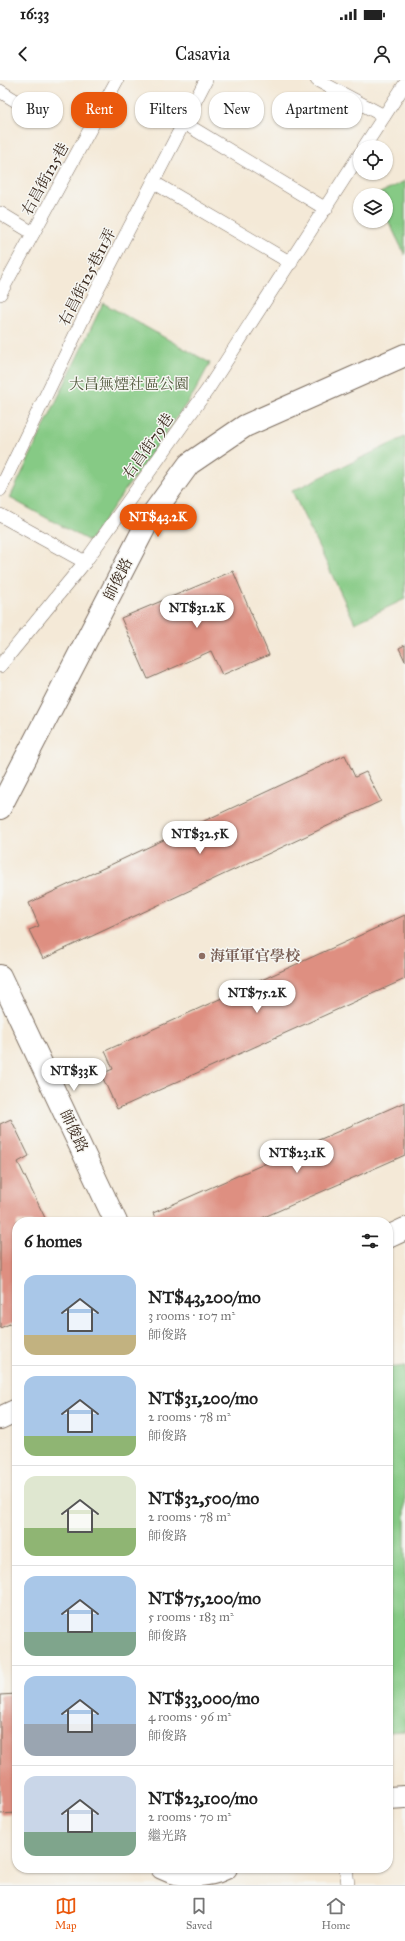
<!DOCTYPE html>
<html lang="en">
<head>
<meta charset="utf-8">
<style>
	:root { --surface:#fff; --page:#f6f6f6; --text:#222; --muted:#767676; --line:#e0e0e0; --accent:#ea580c }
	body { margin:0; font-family:"IM FELL Great Primer","Noto Serif TC",serif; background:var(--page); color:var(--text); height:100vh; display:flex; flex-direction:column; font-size:15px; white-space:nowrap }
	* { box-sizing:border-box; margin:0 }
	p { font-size:13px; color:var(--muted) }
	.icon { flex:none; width:22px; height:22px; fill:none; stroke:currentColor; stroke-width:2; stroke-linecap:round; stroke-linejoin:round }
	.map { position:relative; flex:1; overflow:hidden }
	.side { position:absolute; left:12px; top:1137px; width:381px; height:656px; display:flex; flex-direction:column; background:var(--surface); border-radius:16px; box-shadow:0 1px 3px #0004 }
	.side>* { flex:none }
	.banner { position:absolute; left:12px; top:12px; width:381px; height:36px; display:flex; gap:8px }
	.controls { position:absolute; left:353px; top:60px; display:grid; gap:8px }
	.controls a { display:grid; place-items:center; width:40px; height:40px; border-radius:50%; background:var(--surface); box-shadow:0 1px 3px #0004; font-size:20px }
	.price { position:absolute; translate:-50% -34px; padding:0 9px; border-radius:14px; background:#fff; color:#222; font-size:13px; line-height:26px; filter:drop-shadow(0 1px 2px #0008) }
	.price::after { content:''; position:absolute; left:50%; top:24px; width:12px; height:9px; margin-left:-6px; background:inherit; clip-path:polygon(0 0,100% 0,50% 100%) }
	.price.active { background:var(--accent); color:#fff }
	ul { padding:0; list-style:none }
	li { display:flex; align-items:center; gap:12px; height:100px; padding:0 12px }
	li+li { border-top:1px solid var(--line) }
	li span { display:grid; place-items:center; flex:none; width:112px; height:80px; border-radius:12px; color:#555 }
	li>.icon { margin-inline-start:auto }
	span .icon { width:48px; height:48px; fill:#fffc; stroke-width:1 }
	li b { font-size:17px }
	h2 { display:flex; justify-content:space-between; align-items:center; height:48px; padding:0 12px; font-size:17px }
	.pill { padding:0 14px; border-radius:16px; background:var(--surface); box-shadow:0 1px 3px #0004; font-size:14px; line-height:36px }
	.pill.active { background:var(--accent); color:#fff }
	.status { display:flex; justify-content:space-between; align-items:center; height:28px; padding:0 20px; background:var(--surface); direction:ltr }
	.status svg { height:11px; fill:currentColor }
	header { display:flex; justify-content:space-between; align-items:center; height:52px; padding:0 12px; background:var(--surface); font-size:18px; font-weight:600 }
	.dock { display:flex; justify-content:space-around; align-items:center; height:56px; border-top:1px solid var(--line); background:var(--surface); font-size:11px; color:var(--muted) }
	.dock a { display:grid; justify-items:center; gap:2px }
	.dock .active { color:var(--accent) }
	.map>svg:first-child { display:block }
	.green { fill:#86ca85; stroke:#607a52 }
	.building { fill:#de8f81 }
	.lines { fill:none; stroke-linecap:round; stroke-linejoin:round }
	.lane-casing { stroke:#7c6d5f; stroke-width:14 }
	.street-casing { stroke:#7c6d5f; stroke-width:24 }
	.lane { stroke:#fff; stroke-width:13 }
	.street { stroke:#fff; stroke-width:22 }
	.education-dot { fill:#8d6e63; stroke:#f6f6f2; stroke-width:1.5 }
	.labels { text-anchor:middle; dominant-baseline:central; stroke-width:3; stroke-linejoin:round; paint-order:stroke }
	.street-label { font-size:15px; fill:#3b2a1e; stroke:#f6f6f2 }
	.park-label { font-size:15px; fill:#525a3d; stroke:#f6f6f2 }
	.education-label { font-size:15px; font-weight:bold; fill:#785e54; stroke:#f6f6f2; text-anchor:start }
</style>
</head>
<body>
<div class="status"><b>16:33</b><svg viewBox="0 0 49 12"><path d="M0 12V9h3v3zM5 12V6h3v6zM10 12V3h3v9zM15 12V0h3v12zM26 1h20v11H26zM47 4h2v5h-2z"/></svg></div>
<header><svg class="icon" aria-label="back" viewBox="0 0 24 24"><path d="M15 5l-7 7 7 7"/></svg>Casavia<svg class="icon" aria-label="person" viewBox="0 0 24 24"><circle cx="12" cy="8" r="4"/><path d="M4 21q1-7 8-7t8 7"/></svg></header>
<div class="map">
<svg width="405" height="1805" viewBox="0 0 405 1805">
	<rect width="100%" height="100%" fill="#f6f6f2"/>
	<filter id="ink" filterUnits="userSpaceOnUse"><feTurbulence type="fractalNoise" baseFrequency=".025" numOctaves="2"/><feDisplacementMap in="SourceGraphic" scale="8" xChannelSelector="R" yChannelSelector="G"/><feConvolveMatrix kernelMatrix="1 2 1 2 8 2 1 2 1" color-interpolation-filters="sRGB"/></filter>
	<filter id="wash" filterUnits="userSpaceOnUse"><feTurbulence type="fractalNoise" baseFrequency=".012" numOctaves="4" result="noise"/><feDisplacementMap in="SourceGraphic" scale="16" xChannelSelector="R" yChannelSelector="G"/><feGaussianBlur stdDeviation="0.9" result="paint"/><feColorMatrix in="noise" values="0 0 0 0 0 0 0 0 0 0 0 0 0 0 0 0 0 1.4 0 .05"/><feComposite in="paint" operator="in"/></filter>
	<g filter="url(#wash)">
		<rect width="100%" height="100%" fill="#f4e9d7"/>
		<g class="green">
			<polygon points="405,101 405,175 386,136 386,115 376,115"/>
			<polygon points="103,223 210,283 194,313 89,461 10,418"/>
			<polygon points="405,357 405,519 355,543 292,411"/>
			<polygon points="405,1286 405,1651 388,1652 388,1288"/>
		</g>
		<g id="blocks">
			<g class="building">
				<polygon points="233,491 269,575 222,595 211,571 148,599 121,538"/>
				<polygon points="405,565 405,581 399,568"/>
				<polygon points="345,675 355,697 366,692 381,721 43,879 29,850 39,846 29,823"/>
				<polygon points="405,835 405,899 117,1029 101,994 113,989 105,971"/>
				<polygon points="405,1022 405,1075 253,1142 157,1142 153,1133"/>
				<polygon points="11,1039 29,1076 18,1082 47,1142 17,1142 17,1241 0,1248 0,1044"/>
				<polygon points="17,1614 17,1733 0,1734 0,1615"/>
			</g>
		</g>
	</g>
	<g filter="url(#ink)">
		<use href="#blocks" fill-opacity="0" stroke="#7c6d5f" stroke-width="1"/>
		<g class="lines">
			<g class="lane-casing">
				<g id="lane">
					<polyline points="317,0 384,36"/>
					<polyline points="0,11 40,36"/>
					<polyline points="184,43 326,129"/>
					<polyline points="364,67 405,4"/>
					<polyline points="153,102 291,183"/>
					<polyline points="0,133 33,153"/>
					<polyline points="0,214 117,0"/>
					<polyline points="0,410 95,214 206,0"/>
					<polyline points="0,435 85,482"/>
					<polyline points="0,586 85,482 208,309 360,74"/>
					<polyline points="346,1788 348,1805"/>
				</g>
			</g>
			<g class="street-casing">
				<g id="street">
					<polyline points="0,728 149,439 189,384 245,346 405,275"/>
					<polyline points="0,896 116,1142"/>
					<polyline points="388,1157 405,1149"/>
					<polyline points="0,1338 17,1330"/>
					<polyline points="388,1718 405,1717"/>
					<path d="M162,1788c20,10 44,10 64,0"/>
				</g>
			</g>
			<use href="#lane" class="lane"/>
			<use href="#street" class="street"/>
		</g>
	</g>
	<circle class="education-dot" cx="202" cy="876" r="4"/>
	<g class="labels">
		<g class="street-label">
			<text transform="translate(45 99) rotate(-61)">右昌街125巷</text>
			<text transform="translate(87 197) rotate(-63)">右昌街125巷11弄</text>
			<text transform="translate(148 366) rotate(-55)">右昌街79巷</text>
			<text transform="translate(118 499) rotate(-63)">師俊路</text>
			<text transform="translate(74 1051) rotate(65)">師俊路</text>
		</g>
		<g class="park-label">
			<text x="129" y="304">大昌無煙社區公園</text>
		</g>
		<g class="education-label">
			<text x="210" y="876">海軍軍官學校</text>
		</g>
	</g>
</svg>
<div class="controls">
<a><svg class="icon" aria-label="locate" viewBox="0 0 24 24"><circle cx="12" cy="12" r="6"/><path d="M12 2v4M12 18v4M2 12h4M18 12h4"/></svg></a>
<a><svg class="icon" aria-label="layers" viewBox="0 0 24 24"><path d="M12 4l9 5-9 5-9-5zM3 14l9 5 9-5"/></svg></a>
</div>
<b class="price active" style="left:158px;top:458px">NT$43.2K</b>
<b class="price" style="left:197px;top:549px">NT$31.2K</b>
<b class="price" style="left:200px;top:775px">NT$32.5K</b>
<b class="price" style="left:257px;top:934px">NT$75.2K</b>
<b class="price" style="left:74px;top:1012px">NT$33K</b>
<b class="price" style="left:297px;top:1094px">NT$23.1K</b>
<div class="banner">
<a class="pill">Buy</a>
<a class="pill active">Rent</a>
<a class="pill">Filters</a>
<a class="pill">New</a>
<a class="pill">Apartment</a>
</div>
<section class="side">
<h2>6 homes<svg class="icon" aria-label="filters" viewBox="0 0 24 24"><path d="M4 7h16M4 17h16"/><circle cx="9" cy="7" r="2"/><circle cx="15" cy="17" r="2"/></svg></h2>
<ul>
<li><span style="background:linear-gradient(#a9c7e8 75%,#c2b280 0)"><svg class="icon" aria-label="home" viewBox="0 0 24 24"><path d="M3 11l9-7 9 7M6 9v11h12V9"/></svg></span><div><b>NT$43,200/mo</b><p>3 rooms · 107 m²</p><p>師俊路</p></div></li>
<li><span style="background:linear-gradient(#a9c7e8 75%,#8fb573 0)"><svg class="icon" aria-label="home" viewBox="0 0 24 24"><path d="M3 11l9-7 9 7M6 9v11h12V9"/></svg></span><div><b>NT$31,200/mo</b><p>2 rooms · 78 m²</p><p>師俊路</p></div></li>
<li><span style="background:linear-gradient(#dfe7d0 65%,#8fb573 0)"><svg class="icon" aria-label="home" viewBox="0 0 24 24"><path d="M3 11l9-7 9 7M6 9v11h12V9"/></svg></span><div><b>NT$32,500/mo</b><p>2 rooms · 78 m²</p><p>師俊路</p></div></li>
<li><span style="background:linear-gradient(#a9c7e8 70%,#7fa58c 0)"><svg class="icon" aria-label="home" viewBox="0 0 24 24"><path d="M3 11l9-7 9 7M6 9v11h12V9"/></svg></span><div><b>NT$75,200/mo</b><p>5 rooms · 183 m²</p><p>師俊路</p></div></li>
<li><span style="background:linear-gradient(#a9c7e8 60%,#9aa5b1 0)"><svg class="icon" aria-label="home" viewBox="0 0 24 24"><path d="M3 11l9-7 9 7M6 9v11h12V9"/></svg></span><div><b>NT$33,000/mo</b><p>4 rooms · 96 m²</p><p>師俊路</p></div></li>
<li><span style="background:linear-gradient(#c9d6e8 70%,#7fa58c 0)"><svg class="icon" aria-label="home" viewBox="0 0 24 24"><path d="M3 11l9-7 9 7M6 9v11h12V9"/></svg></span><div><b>NT$23,100/mo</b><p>2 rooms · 70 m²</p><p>繼光路</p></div></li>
</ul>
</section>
</div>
<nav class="dock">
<a class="active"><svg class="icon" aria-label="map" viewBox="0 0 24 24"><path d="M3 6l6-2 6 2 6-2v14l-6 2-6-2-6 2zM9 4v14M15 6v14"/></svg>Map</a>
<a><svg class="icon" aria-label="saved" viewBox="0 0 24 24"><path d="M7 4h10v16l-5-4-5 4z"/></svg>Saved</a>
<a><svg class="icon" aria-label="home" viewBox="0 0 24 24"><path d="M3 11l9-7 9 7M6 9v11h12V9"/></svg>Home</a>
</nav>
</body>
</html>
